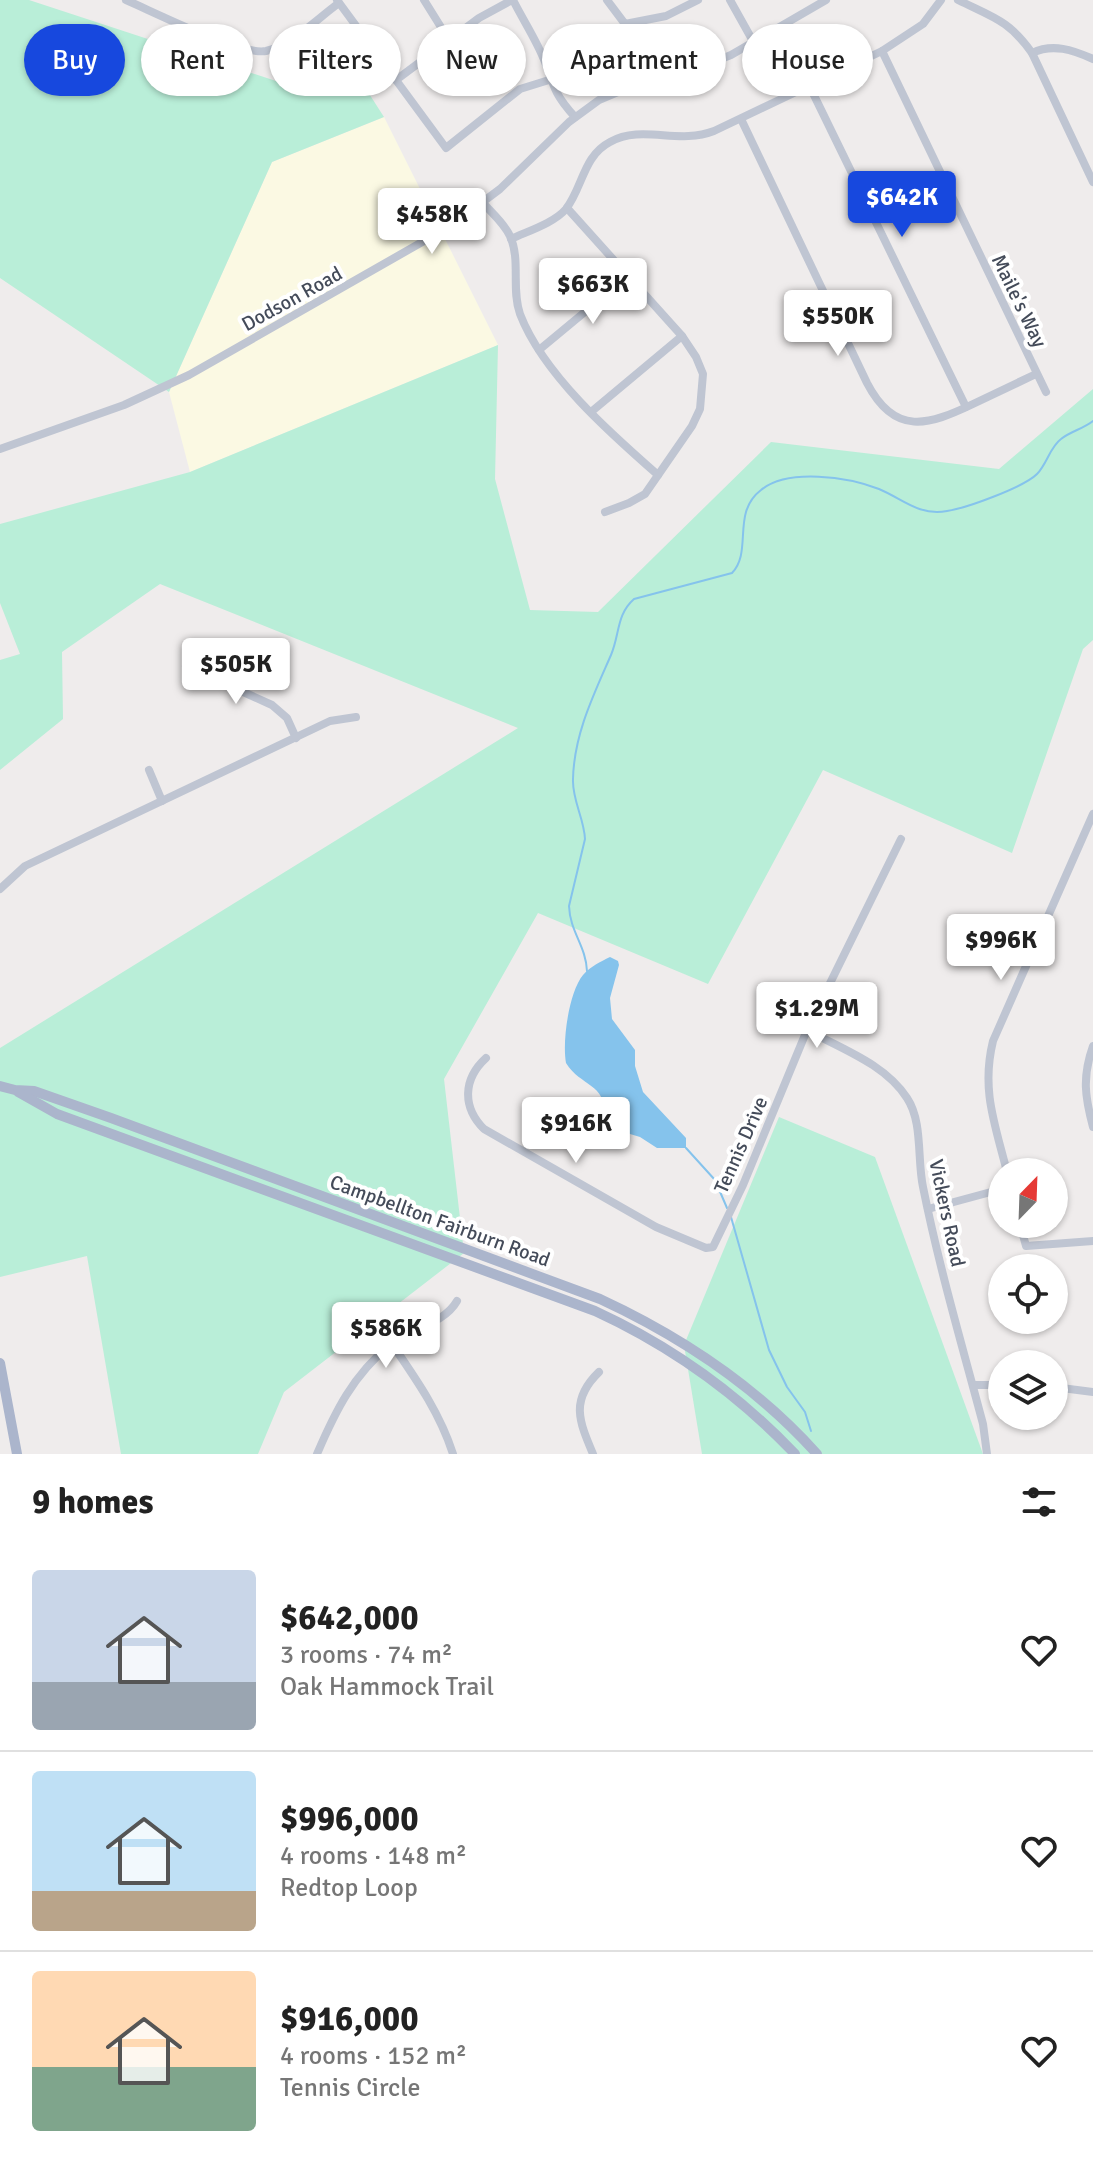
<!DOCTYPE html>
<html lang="en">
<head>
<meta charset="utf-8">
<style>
	:root { --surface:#fff; --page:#f6f6f6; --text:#222; --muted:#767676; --line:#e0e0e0; --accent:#1748de }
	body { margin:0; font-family:Signika,sans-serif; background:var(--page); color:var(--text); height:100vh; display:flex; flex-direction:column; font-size:30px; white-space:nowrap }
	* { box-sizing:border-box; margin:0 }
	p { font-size:26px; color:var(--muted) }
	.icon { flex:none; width:44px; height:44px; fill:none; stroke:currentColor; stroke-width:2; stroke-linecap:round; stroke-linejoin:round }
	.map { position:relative; height:1454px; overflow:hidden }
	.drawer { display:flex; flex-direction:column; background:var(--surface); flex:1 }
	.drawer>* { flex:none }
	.hud { position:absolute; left:24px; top:24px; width:1046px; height:72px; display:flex; gap:16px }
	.needle { width:52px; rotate:23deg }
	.tools { position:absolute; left:988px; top:1158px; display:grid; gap:16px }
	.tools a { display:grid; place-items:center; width:80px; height:80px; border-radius:50%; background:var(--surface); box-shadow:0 2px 6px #0004; font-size:40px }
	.price { position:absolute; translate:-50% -68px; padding:0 18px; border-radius:8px; background:#fff; color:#222; font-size:26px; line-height:52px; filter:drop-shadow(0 2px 4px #0008) }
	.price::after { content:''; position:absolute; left:50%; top:48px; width:24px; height:18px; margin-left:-12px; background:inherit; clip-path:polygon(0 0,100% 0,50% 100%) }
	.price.current { background:var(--accent); color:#fff }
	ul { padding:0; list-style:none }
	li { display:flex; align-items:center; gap:24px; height:200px; padding:0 32px }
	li+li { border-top:2px solid var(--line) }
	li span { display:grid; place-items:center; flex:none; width:224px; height:160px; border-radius:8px; color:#555 }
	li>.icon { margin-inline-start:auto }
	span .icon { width:96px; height:96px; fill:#fffc; stroke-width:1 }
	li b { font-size:34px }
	h2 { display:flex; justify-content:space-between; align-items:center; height:96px; padding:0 32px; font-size:34px }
	.chip { padding:0 28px; border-radius:36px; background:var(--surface); box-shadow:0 2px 6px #0004; font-size:28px; line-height:72px }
	.chip.current { background:var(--accent); color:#fff }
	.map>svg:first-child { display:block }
	.commercial { fill:#fbf9e3 }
	.green { fill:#b9eed8 }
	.water { fill:#85c3ec }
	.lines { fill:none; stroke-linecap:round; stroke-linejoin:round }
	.stream { stroke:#85c3ec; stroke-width:2 }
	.minor { stroke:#bfc5d2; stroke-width:8 }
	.major { stroke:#abb5cc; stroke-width:10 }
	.labels { text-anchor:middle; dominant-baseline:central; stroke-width:8; stroke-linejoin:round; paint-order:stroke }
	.street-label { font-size:20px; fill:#444b59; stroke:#fff }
</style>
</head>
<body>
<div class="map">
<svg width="1093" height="1454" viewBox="0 0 1093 1454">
	<rect width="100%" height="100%" fill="#efecec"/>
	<polygon class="commercial" points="384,117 498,345 190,472 169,392 272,162"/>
	<g class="green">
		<polygon points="0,0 29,0 279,82 334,39 384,117 272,162 169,392 0,278"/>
		<polygon points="498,345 495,479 530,610 598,612 771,442 999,469 1093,389 1093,640 1083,649 1012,853 823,770 708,984 538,913 444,1079 464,1253 284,1392 258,1454 121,1454 87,1256 0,1277 0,1048 518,728 160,584 62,652 63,719 0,770 0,660 20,654 0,603 0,524 190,472"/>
		<polygon points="779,1117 875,1157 983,1454 702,1454 684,1345"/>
	</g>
	<path class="water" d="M610,957l8,4 1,4 -9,33 2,21 23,31v16l8,26 43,46v10h-29l-17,-11 -20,-6 -14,-14c-1,-35 -25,-30 -40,-54 -4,-22 3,-71 17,-88 8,-9 17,-13 27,-18z"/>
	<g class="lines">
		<g class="stream">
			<path d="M587,971c-1,-25 -17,-39 -18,-65l16,-67c-1,-21 -13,-39 -12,-60 1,-45 21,-85 38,-124 9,-21 5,-40 23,-56l98,-26c21,-22 -1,-60 29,-83 27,-22 87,-13 118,-1 24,10 39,27 68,22 20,-3 77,-24 90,-37 10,-10 13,-27 24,-35 10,-8 22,-10 32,-18"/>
			<polyline points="686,1148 715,1180 727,1208"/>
			<polyline points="731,1217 769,1350 787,1387 805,1412 811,1431"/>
		</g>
		<g class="minor">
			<path d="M126,0c28,12 115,56 140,51 26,-6 52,-33 73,-48"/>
			<polyline points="337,0 446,148 520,89 549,80"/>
			<polyline points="424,0 449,40"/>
			<path d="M513,0c10,20 24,41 32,62 9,26 11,34 30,55"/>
			<polyline points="607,0 625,24 666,16 698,0"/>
			<polyline points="730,0 754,43"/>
			<path d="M958,0c34,17 51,20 74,53l61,129"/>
			<polyline points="882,51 1046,392"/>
			<path d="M1032,53c21,-10 41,-3 61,6"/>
			<polyline points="396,80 479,18 512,0"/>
			<polyline points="809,85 966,407"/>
			<path d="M741,119l126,264c28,54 62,42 106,21 21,-10 42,-20 63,-30"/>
			<path d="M483,203c9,10 21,20 27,33 11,24 1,53 10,78 23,60 90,119 138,161"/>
			<polyline points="567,208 682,336 696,357 703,374 700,409 692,426 645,494 629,503 605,512"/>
			<path d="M511,239c17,-8 43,-16 55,-30 17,-22 17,-53 44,-67 32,-18 68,3 104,-11l168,-80 41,-27 18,-24"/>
			<polyline points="539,350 627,277"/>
			<polyline points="591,412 682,336"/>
			<polyline points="0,449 124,405 189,375 452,225 500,189 569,122 599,100 625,89 693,70 731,55 826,0"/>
			<polyline points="186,666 272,705 287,718 296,738"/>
			<polyline points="149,770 162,801"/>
			<polyline points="0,889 25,866 330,721 356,717"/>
			<path d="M807,1030c35,19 78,34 100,68 16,24 10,61 16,89 16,80 39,158 60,237l4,30"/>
			<path d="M1093,1046c-11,31 -8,51 0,81"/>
			<path d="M486,1058c-23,21 -24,49 -2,71l172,98 50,21 7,-1 30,-62 64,-155 94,-191"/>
			<path d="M1007,1172c-12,-48 -26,-82 -14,-131l100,-227"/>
			<polyline points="928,1209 1002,1189"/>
			<polyline points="1020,1224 1026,1246 1093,1241"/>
			<path d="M392,1344c24,35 48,69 61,110"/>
			<polyline points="973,1385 1002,1385"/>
			<polyline points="1054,1387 1093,1392"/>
			<path d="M317,1454c18,-42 36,-79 73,-109 20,-16 54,-21 67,-44"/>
			<path d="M593,1454c-14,-33 -23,-54 6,-82"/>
		</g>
		<g class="major">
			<path d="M0,1086l15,4 19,1 77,27 489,181c82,38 157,88 217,155"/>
			<path d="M18,1092l39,22 538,197c76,35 142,82 200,143"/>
			<polyline points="0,1363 17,1454"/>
		</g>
	</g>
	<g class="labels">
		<g class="street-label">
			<text transform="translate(292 299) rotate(-29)">Dodson Road</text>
			<text transform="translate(1019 301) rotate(64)">Maile's Way</text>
			<text transform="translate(741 1145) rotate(-66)">Tennis Drive</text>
			<text transform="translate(947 1213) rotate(78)">Vickers Road</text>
			<text transform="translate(440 1221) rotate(20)">Campbellton Fairburn Road</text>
		</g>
	</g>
</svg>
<div class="tools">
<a><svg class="needle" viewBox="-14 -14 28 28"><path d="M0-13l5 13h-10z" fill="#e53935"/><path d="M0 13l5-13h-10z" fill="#767676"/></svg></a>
<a><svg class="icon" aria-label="locate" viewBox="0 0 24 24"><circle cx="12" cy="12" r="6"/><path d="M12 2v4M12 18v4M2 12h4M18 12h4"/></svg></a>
<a><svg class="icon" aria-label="layers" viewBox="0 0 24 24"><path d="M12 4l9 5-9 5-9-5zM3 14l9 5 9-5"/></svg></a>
</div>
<b class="price current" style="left:902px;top:239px">$642K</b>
<b class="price" style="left:432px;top:256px">$458K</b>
<b class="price" style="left:593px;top:326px">$663K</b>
<b class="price" style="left:838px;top:358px">$550K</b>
<b class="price" style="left:236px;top:706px">$505K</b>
<b class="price" style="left:1001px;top:982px">$996K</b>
<b class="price" style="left:817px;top:1050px">$1.29M</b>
<b class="price" style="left:576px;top:1165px">$916K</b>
<b class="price" style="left:386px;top:1370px">$586K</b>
<div class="hud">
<a class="chip current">Buy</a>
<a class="chip">Rent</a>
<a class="chip">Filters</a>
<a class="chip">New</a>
<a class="chip">Apartment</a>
<a class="chip">House</a>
</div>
</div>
<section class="drawer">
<h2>9 homes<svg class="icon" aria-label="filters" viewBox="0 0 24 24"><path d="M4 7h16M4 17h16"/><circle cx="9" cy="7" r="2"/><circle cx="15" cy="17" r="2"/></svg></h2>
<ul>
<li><span style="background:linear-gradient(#c9d6e8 70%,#9aa5b1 0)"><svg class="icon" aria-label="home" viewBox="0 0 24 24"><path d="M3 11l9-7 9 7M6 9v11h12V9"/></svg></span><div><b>$642,000</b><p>3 rooms · 74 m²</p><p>Oak Hammock Trail</p></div><svg class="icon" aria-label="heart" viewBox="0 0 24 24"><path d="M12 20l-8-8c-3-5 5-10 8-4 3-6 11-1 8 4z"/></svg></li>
<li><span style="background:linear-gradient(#bfe0f5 75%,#b9a48a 0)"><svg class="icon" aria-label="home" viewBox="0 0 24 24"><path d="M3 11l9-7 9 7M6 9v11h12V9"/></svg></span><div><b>$996,000</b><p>4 rooms · 148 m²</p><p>Redtop Loop</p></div><svg class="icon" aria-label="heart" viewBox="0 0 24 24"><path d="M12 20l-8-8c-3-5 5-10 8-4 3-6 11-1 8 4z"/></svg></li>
<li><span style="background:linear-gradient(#ffd9b3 60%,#7fa58c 0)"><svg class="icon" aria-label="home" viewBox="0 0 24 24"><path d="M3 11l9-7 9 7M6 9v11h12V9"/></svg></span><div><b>$916,000</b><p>4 rooms · 152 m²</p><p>Tennis Circle</p></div><svg class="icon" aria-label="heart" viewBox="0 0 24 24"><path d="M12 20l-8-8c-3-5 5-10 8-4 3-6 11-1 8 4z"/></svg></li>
</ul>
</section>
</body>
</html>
